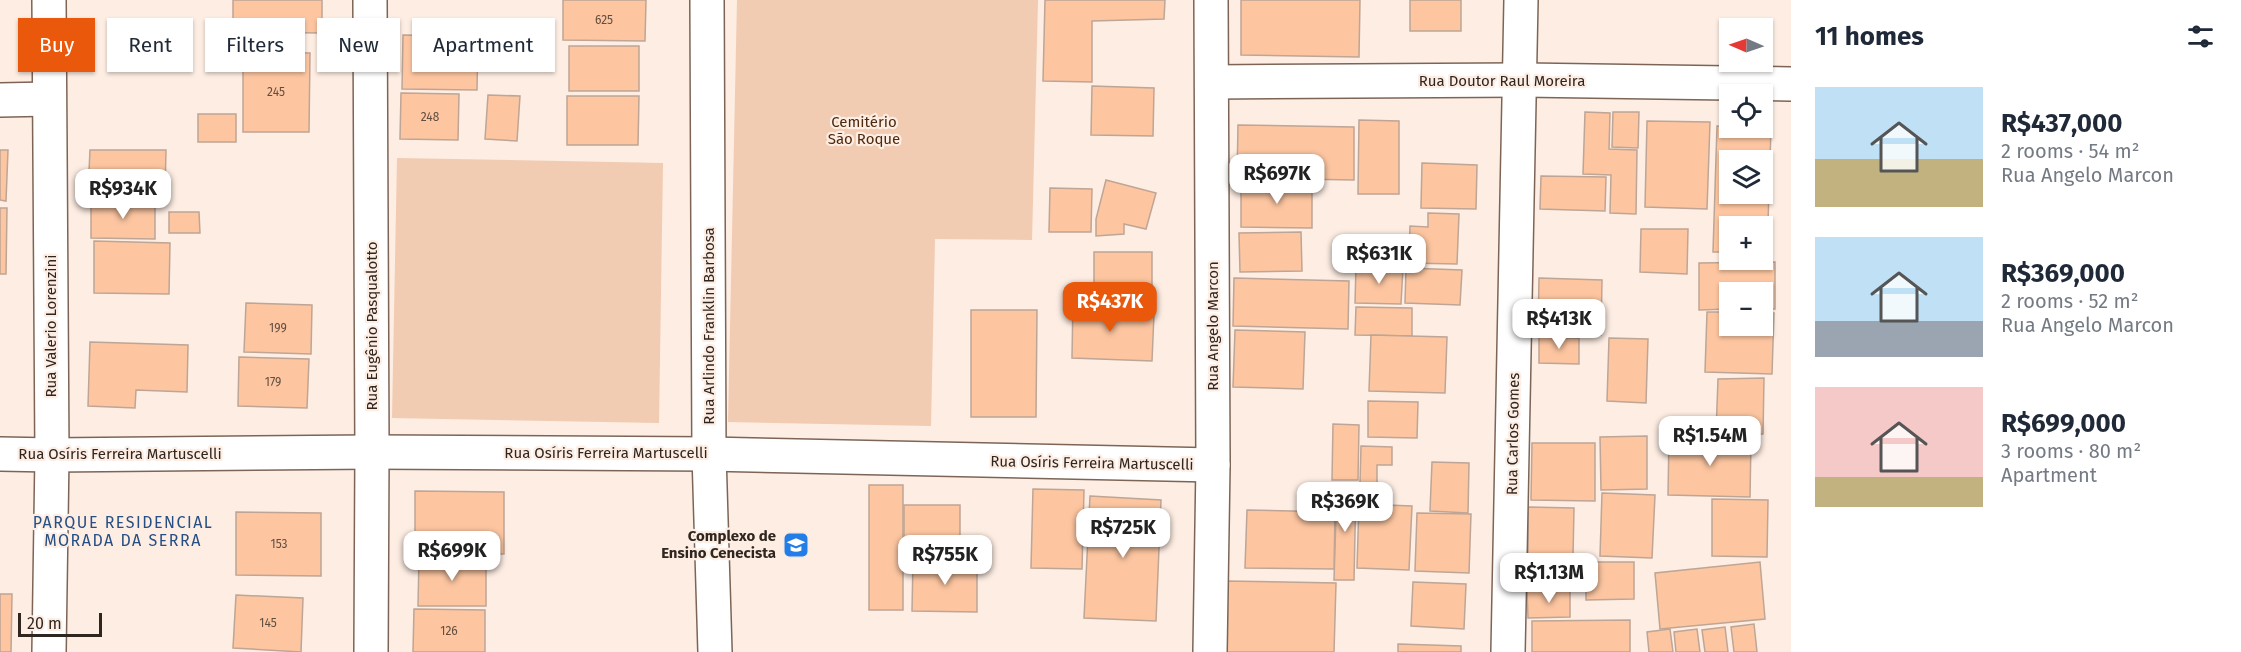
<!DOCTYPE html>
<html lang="en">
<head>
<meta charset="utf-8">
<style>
	:root { --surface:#fff; --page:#f2f2f3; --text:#1f2937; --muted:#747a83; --accent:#ea580c }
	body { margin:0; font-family:"Fira Sans",sans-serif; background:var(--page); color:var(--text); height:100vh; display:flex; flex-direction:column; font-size:22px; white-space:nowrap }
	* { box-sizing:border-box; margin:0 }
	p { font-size:20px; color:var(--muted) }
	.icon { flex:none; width:33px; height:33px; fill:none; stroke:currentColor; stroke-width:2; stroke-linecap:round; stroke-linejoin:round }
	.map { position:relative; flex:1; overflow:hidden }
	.side { display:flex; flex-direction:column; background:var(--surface); width:450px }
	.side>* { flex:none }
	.guide { position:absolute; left:18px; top:18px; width:570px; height:54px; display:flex; gap:12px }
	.needle { width:39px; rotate:272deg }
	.controls { position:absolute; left:1719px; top:18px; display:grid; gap:12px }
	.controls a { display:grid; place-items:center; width:54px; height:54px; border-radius:0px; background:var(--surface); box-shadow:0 2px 4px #0004; font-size:30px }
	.scale { position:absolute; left:18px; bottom:15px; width:84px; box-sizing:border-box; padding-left:6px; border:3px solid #2f2620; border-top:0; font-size:16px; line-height:21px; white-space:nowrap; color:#2f2620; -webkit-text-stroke:4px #fdede3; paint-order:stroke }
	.price { position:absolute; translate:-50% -51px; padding:0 14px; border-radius:12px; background:#fff; color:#222; font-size:20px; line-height:39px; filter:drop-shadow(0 2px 3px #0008) }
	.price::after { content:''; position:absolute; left:50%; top:36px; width:18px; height:14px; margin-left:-9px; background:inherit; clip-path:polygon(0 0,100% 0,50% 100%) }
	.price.current { background:var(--accent); color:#fff }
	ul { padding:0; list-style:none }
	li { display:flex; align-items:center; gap:18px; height:150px; padding:0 24px }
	li span { display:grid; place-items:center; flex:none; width:168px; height:120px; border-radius:0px; color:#555 }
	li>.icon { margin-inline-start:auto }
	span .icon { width:72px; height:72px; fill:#fffc; stroke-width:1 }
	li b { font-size:26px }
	h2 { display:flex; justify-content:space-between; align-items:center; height:72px; padding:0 24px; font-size:26px }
	.tag { padding:0 21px; border-radius:0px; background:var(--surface); box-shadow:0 2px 4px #0004; font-size:21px; line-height:54px }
	.tag.current { background:var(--accent); color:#fff }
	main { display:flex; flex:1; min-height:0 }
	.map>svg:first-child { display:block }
	.green { fill:#f1cbb2 }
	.building { fill:#fdc6a1; stroke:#bea595; stroke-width:1.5; fill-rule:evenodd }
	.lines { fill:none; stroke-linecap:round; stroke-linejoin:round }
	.minor-casing { stroke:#7c6557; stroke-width:36 }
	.minor { stroke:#fff; stroke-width:33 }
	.labels { text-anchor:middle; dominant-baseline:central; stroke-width:4.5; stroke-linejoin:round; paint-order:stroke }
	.number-label { font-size:12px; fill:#624e40 }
	.street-label { font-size:15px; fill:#2f2620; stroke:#fdede3 }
	.park-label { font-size:15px; fill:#4d290e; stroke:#fdede3 }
	.poi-label { font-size:15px; font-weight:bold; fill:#2f2620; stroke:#fdede3; text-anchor:end }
	.neighbourhood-label { font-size:16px; letter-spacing:1.5px; fill:#264f84; stroke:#fdede3 }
</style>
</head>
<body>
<main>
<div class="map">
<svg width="1791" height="652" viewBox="0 0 1791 652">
	<rect width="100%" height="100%" fill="#fdede3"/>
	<g class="green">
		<polygon points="737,0 1038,0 1032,240 935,239 931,426 728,422"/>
		<polygon points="397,158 663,163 659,423 392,418"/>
	</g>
	<g class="building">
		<polygon points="233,0 322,0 322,33 233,32"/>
		<polygon points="563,0 646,0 645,41 563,40"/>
		<polygon points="1045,0 1165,0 1164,19 1092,21 1092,82 1043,81"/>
		<polygon points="1241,0 1360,0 1359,57 1241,55"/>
		<rect x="1410" y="0" width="51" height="31"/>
		<polygon points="403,35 478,36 477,90 402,89"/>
		<rect x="569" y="46" width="70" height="45"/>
		<polygon points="243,52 310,53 309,132 243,132"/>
		<polygon points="1092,86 1154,88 1153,136 1091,135"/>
		<polygon points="401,93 459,94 458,140 400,139"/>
		<polygon points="488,95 520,96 517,141 485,139"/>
		<polygon points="567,96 639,96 638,145 567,145"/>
		<polygon points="1585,112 1610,113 1609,149 1637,150 1636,214 1610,213 1611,175 1583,174"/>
		<polygon points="1613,112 1639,112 1638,148 1612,147"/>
		<rect x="198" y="114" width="38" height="28"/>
		<polygon points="1359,120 1399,121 1399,194 1358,194"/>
		<polygon points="1647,121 1710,122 1707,209 1645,207"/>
		<polygon points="1238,125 1354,127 1354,180 1237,178"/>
		<path d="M1717,126l54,2 -4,126 -5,-1v-27h-32v26h-17zM1730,160h32v34h-32z"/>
		<polygon points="0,150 8,150 6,201 0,200"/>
		<polygon points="90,150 166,150 165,191 88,193"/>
		<polygon points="1422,163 1477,165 1476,209 1421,208"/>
		<polygon points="1541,176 1606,177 1605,211 1540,209"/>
		<polygon points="1106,180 1156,193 1146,229 1124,224 1124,234 1096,236 1096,219"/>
		<polygon points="1241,182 1312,182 1312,228 1241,227"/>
		<polygon points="1050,188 1092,189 1091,232 1049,232"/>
		<polygon points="91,200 155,201 155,239 91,238"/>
		<polygon points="0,208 7,208 6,274 0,274"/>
		<polygon points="169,212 199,212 200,233 169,233"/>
		<polygon points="1428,213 1459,214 1457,264 1409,263 1410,226 1428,227"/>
		<polygon points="1641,229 1688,229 1687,274 1640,272"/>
		<polygon points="1301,232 1302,271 1240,272 1239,233"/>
		<polygon points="94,241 170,243 169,294 94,293"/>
		<rect x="1094" y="252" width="58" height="40"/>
		<polygon points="1775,262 1775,309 1762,309 1762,292 1730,292 1730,309 1699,310 1699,263"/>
		<polygon points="1356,266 1403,267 1401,304 1355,303"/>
		<polygon points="1406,268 1462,270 1460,305 1405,303"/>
		<polygon points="1234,278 1349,281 1348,329 1233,326"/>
		<polygon points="1539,278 1602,280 1601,335 1538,333"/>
		<polygon points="1073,299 1108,300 1107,312 1154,314 1152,361 1072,358"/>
		<polygon points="246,303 312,305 311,354 244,352"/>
		<polygon points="1356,307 1412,308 1412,336 1355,335"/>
		<polygon points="971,310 1037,310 1036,417 971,417"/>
		<polygon points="1707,312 1730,312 1730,326 1762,326 1762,313 1774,313 1772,374 1705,372"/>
		<polygon points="1235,330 1305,332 1303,389 1233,387"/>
		<polygon points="1371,335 1447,337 1445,393 1369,391"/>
		<polygon points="1539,337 1579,338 1579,364 1539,363"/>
		<polygon points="1609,338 1648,339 1646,403 1607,401"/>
		<polygon points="90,342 188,345 187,392 136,390 135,408 88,406"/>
		<polygon points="239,357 309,359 307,408 238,406"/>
		<polygon points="1764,378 1763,434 1716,434 1718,379"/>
		<polygon points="1368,401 1418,402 1417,438 1368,437"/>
		<polygon points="1333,424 1359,425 1358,480 1332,480"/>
		<polygon points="1647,436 1647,489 1601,490 1600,437"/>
		<polygon points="1669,438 1751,439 1750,497 1668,495"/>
		<polygon points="1532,443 1595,443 1595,501 1531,500"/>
		<polygon points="1361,446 1392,447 1392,465 1377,465 1377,484 1360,483"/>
		<polygon points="1432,462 1469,463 1468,513 1430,511"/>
		<rect x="869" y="485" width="34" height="125"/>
		<polygon points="1337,485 1356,485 1354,580 1334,580"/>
		<polygon points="1033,489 1084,490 1082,569 1031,568"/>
		<polygon points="415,491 504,492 504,554 415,553"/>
		<polygon points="1602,493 1655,495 1652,558 1600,556"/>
		<polygon points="1090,496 1161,500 1156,621 1084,618"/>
		<polygon points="1712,499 1768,500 1767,557 1712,556"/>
		<polygon points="1359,504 1412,506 1409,570 1357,568"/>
		<rect x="904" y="505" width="56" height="44"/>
		<polygon points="1528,507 1574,508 1573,556 1528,556"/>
		<polygon points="1247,510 1335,512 1334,569 1245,568"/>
		<polygon points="236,512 321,513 321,576 236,575"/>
		<polygon points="1417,513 1471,514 1469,573 1415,571"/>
		<polygon points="419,557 486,558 486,606 418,606"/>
		<polygon points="1580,559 1581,585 1544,587 1543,561"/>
		<polygon points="913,560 977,561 977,612 912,611"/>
		<polygon points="1586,562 1634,562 1634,599 1586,600"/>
		<polygon points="1760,562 1765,619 1660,629 1655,573"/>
		<polygon points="1225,581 1336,583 1334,652 1223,652"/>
		<polygon points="1413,582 1466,584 1464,629 1411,626"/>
		<polygon points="1527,590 1570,590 1570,617 1528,618"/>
		<polygon points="0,594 12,594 11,652 0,652"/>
		<polygon points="236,595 303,598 301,652 233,648"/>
		<polygon points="414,609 485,610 485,652 413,652"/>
		<polygon points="1630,620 1630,652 1532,652 1532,621"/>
		<polygon points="1754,624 1757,652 1734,652 1731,627"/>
		<polygon points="1725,627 1728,652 1705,652 1702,630"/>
		<polygon points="1670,629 1673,652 1649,652 1647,632"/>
		<polygon points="1697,629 1700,652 1676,652 1674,632"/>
		<polygon points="1398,644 1461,646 1461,652 1398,652"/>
	</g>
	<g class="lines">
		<g class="minor-casing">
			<g id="minor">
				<polyline points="370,0 372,452 371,652"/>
				<polyline points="707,0 709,454 715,652"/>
				<polyline points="1212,82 1521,80 1791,84"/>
				<polyline points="0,100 49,99"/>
				<polyline points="0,454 52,455 372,452 709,454 1213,465"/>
				<polyline points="49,652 52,455 49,0"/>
				<polyline points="1210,652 1213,465 1211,0"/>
				<polyline points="1508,652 1521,0"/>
			</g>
		</g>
		<use href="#minor" class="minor"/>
	</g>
	<defs>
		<g id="university-square" transform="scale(1.35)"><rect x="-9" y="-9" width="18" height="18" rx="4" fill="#237de7" stroke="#fdede3"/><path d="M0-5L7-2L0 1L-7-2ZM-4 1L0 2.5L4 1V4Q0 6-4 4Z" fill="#fff"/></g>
	</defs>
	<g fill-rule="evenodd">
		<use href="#university-square" x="796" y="545"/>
	</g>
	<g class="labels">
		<g class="number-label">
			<text x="604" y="20">625</text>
			<text x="276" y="92">245</text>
			<text x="430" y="117">248</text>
			<text x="278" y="328">199</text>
			<text x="273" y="382">179</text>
			<text x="279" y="544">153</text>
			<text x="268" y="623">145</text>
			<text x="449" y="631">126</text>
		</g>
		<g class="street-label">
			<text x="1502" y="81">Rua Doutor Raul Moreira</text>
			<text transform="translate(51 326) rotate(-90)">Rua Valerio Lorenzini</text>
			<text transform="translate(372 326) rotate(-90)">Rua Eugênio Pasqualotto</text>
			<text transform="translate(709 326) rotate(-90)">Rua Arlindo Franklin Barbosa</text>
			<text transform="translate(1213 326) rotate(-90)">Rua Angelo Marcon</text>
			<text transform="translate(1513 434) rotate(-89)">Rua Carlos Gomes</text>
			<text x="606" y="453">Rua Osíris Ferreira Martuscelli</text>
			<text x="120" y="454">Rua Osíris Ferreira Martuscelli</text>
			<text transform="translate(1092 463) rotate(1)">Rua Osíris Ferreira Martuscelli</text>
		</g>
		<g class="park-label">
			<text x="864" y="122">Cemitério<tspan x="864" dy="17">São Roque</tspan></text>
		</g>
		<g class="poi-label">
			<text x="776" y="536">Complexo de<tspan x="776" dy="17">Ensino Cenecista</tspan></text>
		</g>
		<g class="neighbourhood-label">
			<text x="123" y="522">PARQUE RESIDENCIAL<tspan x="123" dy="18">MORADA DA SERRA</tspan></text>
		</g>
	</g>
</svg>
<div class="controls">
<a><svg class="needle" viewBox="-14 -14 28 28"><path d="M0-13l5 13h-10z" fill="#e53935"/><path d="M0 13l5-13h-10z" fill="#747a83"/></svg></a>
<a><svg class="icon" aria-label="locate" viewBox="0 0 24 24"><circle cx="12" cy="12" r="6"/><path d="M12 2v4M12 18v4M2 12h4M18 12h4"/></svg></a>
<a><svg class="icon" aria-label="layers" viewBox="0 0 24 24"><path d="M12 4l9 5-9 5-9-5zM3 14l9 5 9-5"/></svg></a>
<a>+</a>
<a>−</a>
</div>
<div class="scale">20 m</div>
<b class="price" style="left:1277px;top:205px">R$697K</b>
<b class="price" style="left:123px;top:220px">R$934K</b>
<b class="price" style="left:1379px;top:285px">R$631K</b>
<b class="price current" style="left:1110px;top:333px">R$437K</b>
<b class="price" style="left:1559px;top:350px">R$413K</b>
<b class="price" style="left:1710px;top:467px">R$1.54M</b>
<b class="price" style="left:1345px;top:533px">R$369K</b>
<b class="price" style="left:1123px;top:559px">R$725K</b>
<b class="price" style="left:452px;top:582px">R$699K</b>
<b class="price" style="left:945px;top:586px">R$755K</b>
<b class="price" style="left:1549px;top:604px">R$1.13M</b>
<div class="guide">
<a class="tag current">Buy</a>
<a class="tag">Rent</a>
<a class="tag">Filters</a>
<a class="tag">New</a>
<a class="tag">Apartment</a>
</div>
</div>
<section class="side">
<h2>11 homes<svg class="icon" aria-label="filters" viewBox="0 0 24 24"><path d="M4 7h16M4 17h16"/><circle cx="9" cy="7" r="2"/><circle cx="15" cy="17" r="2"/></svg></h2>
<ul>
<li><span style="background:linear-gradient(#bfe0f5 60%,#c2b280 0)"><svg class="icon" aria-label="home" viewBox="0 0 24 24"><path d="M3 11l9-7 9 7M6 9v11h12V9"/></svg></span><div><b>R$437,000</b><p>2 rooms · 54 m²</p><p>Rua Angelo Marcon</p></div></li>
<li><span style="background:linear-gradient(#bfe0f5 70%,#9aa5b1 0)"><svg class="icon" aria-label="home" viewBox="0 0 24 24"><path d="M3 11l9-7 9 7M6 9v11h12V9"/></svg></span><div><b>R$369,000</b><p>2 rooms · 52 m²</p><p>Rua Angelo Marcon</p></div></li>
<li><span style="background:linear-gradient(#f6c9c9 75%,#c2b280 0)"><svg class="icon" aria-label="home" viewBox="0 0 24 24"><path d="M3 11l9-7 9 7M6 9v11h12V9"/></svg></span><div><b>R$699,000</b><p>3 rooms · 80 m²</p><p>Apartment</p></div></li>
</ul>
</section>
</main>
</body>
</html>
